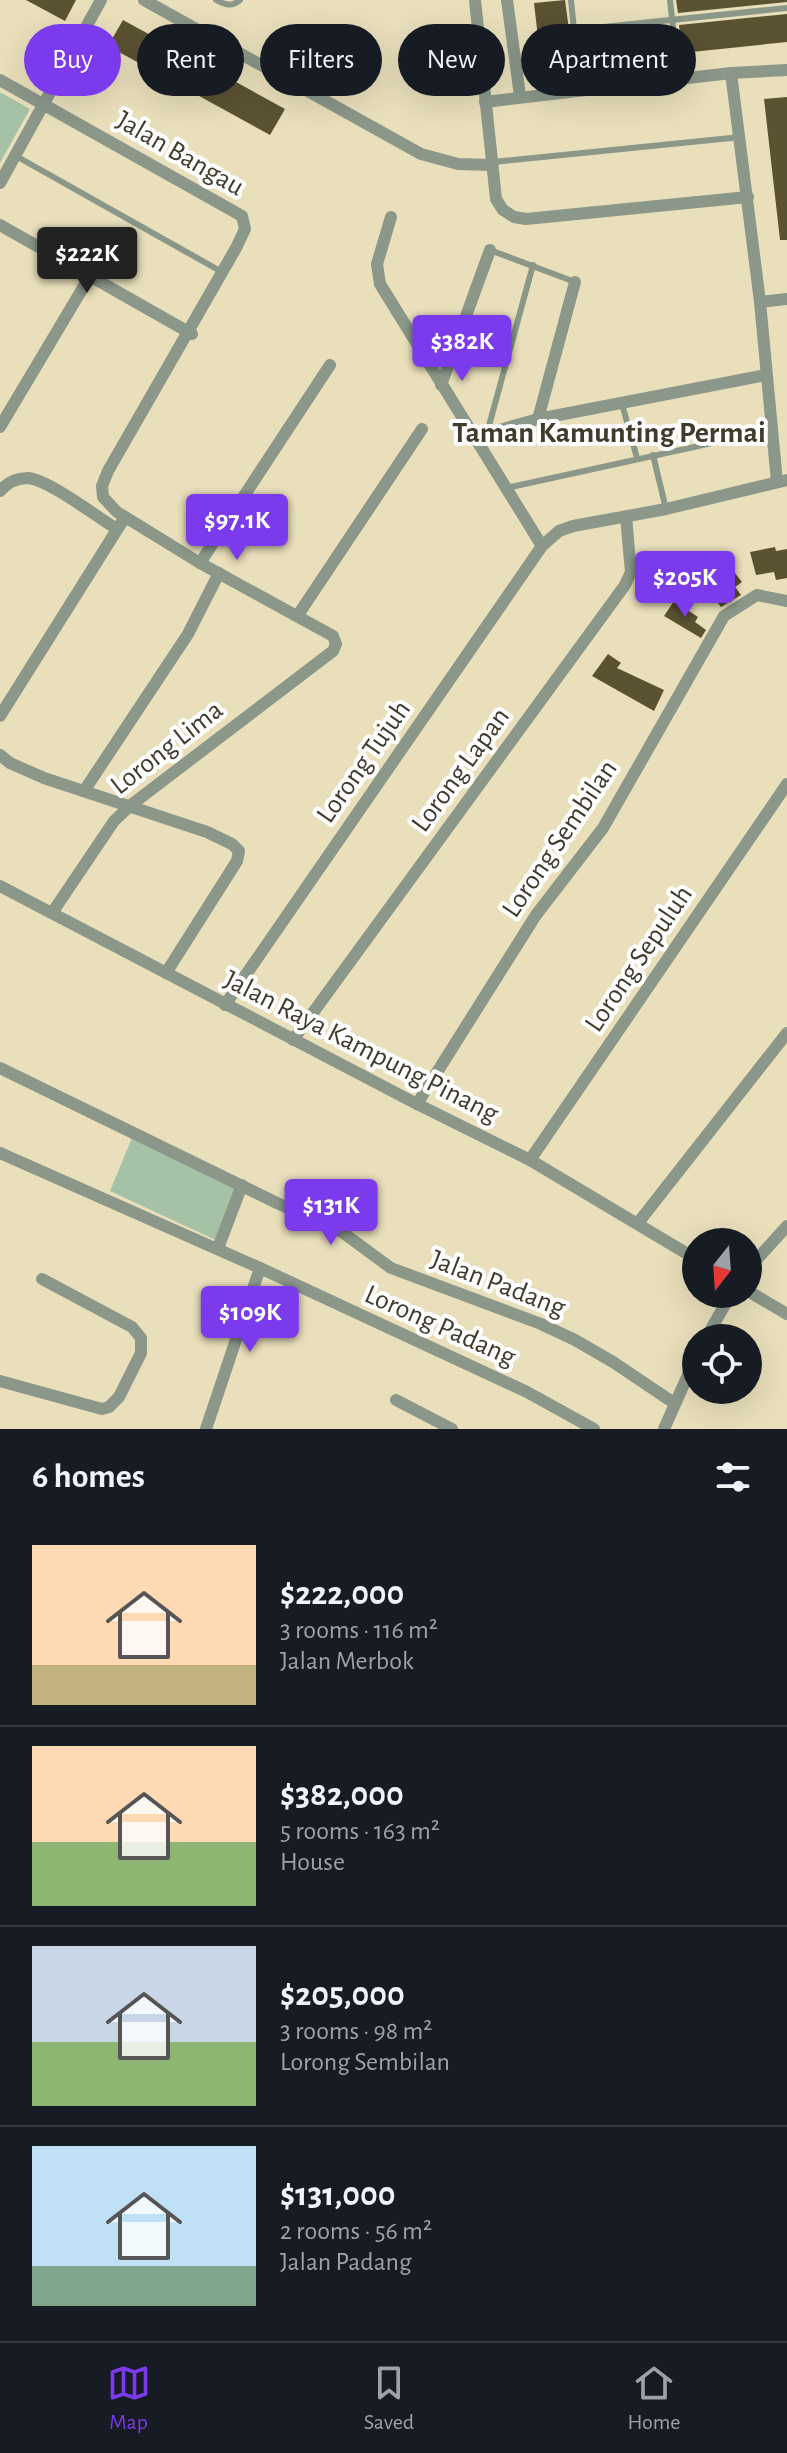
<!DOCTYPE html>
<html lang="en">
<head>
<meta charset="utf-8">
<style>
	:root { --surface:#171b24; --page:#20242c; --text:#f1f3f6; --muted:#9ea1a6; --line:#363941; --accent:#7c3aed }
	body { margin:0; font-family:"Alegreya Sans",sans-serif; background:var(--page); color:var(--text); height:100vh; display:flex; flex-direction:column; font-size:30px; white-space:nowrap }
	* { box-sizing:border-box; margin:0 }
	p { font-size:26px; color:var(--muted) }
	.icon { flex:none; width:44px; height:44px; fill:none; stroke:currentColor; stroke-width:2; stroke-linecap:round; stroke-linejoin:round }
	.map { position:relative; height:1429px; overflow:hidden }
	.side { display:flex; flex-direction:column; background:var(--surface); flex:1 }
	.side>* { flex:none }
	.banner { position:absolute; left:24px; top:24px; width:740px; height:72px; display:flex; gap:16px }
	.needle { width:52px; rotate:197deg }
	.buttons { position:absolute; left:682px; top:1228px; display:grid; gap:16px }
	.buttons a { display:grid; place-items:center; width:80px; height:80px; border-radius:50%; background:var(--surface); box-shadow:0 8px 32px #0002; font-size:40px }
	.price { position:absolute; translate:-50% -68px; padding:0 18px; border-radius:8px; background:var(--accent); color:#fff; font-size:26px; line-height:52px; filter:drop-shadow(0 2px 4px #0008) }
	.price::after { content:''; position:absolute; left:50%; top:48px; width:24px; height:18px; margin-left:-12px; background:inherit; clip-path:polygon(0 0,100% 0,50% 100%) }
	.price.current { background:#222; color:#fff }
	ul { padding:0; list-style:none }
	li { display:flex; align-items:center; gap:24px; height:200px; padding:0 32px }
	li+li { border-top:2px solid var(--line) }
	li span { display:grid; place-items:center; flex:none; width:224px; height:160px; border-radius:0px; color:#555 }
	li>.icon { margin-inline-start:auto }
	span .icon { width:96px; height:96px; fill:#fffc; stroke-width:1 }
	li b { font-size:34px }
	h2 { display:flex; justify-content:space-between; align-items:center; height:96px; padding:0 32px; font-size:34px }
	.pill { padding:0 28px; border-radius:36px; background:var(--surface); box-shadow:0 8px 32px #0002; font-size:28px; line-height:72px }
	.pill.current { background:var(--accent); color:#fff }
	.tab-bar { display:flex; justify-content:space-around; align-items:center; height:112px; border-top:2px solid var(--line); background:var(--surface); font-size:22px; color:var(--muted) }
	.tab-bar a { display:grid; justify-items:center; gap:4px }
	.tab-bar .current { color:var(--accent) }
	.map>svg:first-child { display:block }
	.green { fill:#a6c2a6 }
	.building { fill:#5b5232 }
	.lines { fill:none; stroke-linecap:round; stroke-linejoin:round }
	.lane { stroke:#8a9789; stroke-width:6 }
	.street { stroke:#8a9789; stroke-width:12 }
	.labels { text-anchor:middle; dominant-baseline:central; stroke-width:8; stroke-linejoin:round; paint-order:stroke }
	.street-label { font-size:28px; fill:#3f3b2d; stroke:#fff }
	.neighbourhood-label { font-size:30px; font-weight:bold; fill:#3f3b2d; stroke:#fff }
</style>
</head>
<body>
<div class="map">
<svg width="787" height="1429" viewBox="0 0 787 1429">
	<rect width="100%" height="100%" fill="#e9dfbb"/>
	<g class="green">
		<polygon points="0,92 30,109 0,163"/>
		<polygon points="134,1133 242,1185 220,1242 110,1191"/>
	</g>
	<g class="building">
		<polygon points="26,0 76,0 65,21"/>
		<polygon points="565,0 573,60 541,64 534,3"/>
		<polygon points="676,0 787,0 787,2 678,13"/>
		<polygon points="787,14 787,42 682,53 679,25"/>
		<polygon points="123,20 285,109 270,135 108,46"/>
		<polygon points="787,97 787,240 780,240 764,99"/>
		<polygon points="775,547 776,551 787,549 787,578 776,580 774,572 756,575 750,552"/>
		<polygon points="724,559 742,582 735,587 741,595 721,607 702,582 718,570 715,566"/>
		<polygon points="674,601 698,617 695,622 706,630 701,638 664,616"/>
		<polygon points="608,654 621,663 617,668 664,690 654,711 592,676"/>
	</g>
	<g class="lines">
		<g class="lane">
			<path d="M216,0c9,5 16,7 24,0"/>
			<polyline points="571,0 574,30 787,8"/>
			<polyline points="670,0 679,81"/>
			<polyline points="16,156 222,272"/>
			<polyline points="493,162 741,137"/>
			<polyline points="490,250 575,282"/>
			<polyline points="622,404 637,458"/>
			<polyline points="487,433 533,265"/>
			<polyline points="653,455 666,509"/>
			<polyline points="506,488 772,430"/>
		</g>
		<g class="street">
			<polyline points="144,0 421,154 458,164 491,165"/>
			<polyline points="475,0 496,199 503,210 514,217 526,219 748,197"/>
			<polyline points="507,0 520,96"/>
			<polyline points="731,73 760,302 777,482"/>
			<polyline points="0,80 242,216 245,229 236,248 108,471 102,486 103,497 117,512 200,563 333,636 336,644 333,651 131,805 114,821 52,913"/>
			<polyline points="485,102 731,73 787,70"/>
			<polyline points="0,183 101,0"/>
			<polyline points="391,217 377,264 380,284 542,546"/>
			<polyline points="0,225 192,334"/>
			<polyline points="760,302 787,299"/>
			<polyline points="441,385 490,250"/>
			<polyline points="538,419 575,282"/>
			<polyline points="0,427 90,276"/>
			<polyline points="475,437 538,419 766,375"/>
			<path d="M0,491c7,-8 17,-13 28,-13 21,2 69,39 89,51"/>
			<polyline points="200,563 330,365"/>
			<polyline points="298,615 422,429"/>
			<polyline points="0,716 125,517"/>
			<polyline points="0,755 10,763 44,778 207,832 232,844 239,851 237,861 166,973"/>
			<polyline points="84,791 188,634 219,573"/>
			<polyline points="0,886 417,1104 530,1160 696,1259"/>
			<polyline points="225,1005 542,546 559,531 573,526 666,509 787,480"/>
			<polyline points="293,1040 625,585 631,572 626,517"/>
			<polyline points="0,1068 277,1203 342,1232 391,1268 541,1324 575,1340 613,1362 674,1403"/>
			<polyline points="417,1104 536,915 603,828 724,616 757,595 787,601"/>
			<polyline points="0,1153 260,1268 527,1392 594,1429"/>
			<polyline points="530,1160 787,784"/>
			<polyline points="638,1223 787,1033"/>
			<polyline points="218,1248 242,1185"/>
			<polyline points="748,1269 787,1226"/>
			<polyline points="748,1291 787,1314"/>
			<polyline points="706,1338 731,1294"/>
			<polyline points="0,1381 102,1409 109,1407 119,1397 141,1353 141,1338 132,1327 42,1279"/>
			<polyline points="396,1400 452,1429"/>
			<polyline points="206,1429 260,1268"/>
			<polyline points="664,1429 696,1357"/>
		</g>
	</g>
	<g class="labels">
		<g class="street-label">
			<text transform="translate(180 154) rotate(30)">Jalan Bangau</text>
			<text transform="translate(167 748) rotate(-38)">Lorong Lima</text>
			<text transform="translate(364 762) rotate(-55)">Lorong Tujuh</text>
			<text transform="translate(461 770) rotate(-54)">Lorong Lapan</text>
			<text transform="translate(560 839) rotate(-56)">Lorong Sembilan</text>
			<text transform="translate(639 959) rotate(-56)">Lorong Sepuluh</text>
			<text transform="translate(361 1047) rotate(27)">Jalan Raya Kampung Pinang</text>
			<text transform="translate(498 1284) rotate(21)">Jalan Padang</text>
			<text transform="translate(440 1326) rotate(24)">Lorong Padang</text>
		</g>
		<g class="neighbourhood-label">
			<text x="609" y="433">Taman Kamunting Permai</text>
		</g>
	</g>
</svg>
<div class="buttons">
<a><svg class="needle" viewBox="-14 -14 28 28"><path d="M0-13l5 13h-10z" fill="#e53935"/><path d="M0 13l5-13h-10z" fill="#9ea1a6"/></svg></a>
<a><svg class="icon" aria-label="locate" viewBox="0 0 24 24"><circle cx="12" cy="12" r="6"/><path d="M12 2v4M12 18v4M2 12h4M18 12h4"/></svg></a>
</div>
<b class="price current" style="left:87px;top:295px">$222K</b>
<b class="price" style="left:462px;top:383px">$382K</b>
<b class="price" style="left:237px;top:562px">$97.1K</b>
<b class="price" style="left:685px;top:619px">$205K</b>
<b class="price" style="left:331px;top:1247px">$131K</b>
<b class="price" style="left:250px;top:1354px">$109K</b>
<div class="banner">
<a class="pill current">Buy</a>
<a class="pill">Rent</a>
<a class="pill">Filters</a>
<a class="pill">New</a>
<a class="pill">Apartment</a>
</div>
</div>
<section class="side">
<h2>6 homes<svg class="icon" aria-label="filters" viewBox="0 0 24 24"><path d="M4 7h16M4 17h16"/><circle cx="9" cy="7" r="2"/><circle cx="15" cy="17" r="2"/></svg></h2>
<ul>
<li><span style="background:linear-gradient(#ffd9b3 75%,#c2b280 0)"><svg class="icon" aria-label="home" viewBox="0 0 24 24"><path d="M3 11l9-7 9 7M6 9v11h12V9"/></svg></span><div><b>$222,000</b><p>3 rooms · 116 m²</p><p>Jalan Merbok</p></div></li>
<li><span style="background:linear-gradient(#ffd9b3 60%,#8fb573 0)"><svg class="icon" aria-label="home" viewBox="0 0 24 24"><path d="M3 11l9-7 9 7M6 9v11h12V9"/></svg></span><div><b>$382,000</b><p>5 rooms · 163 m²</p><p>House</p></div></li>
<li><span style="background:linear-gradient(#c9d6e8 60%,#8fb573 0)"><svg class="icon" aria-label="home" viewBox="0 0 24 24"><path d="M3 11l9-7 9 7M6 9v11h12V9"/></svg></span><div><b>$205,000</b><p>3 rooms · 98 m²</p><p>Lorong Sembilan</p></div></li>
<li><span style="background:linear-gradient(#bfe0f5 75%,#7fa58c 0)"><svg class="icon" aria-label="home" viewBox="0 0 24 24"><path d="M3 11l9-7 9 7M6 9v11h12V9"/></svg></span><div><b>$131,000</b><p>2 rooms · 56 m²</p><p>Jalan Padang</p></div></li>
</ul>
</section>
<nav class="tab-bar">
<a class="current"><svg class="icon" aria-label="map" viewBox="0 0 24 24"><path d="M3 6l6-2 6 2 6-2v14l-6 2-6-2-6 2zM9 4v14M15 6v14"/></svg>Map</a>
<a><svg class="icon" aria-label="saved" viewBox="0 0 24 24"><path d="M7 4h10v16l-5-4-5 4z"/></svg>Saved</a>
<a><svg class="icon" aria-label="home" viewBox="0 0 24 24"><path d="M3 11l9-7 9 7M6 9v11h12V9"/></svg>Home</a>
</nav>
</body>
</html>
